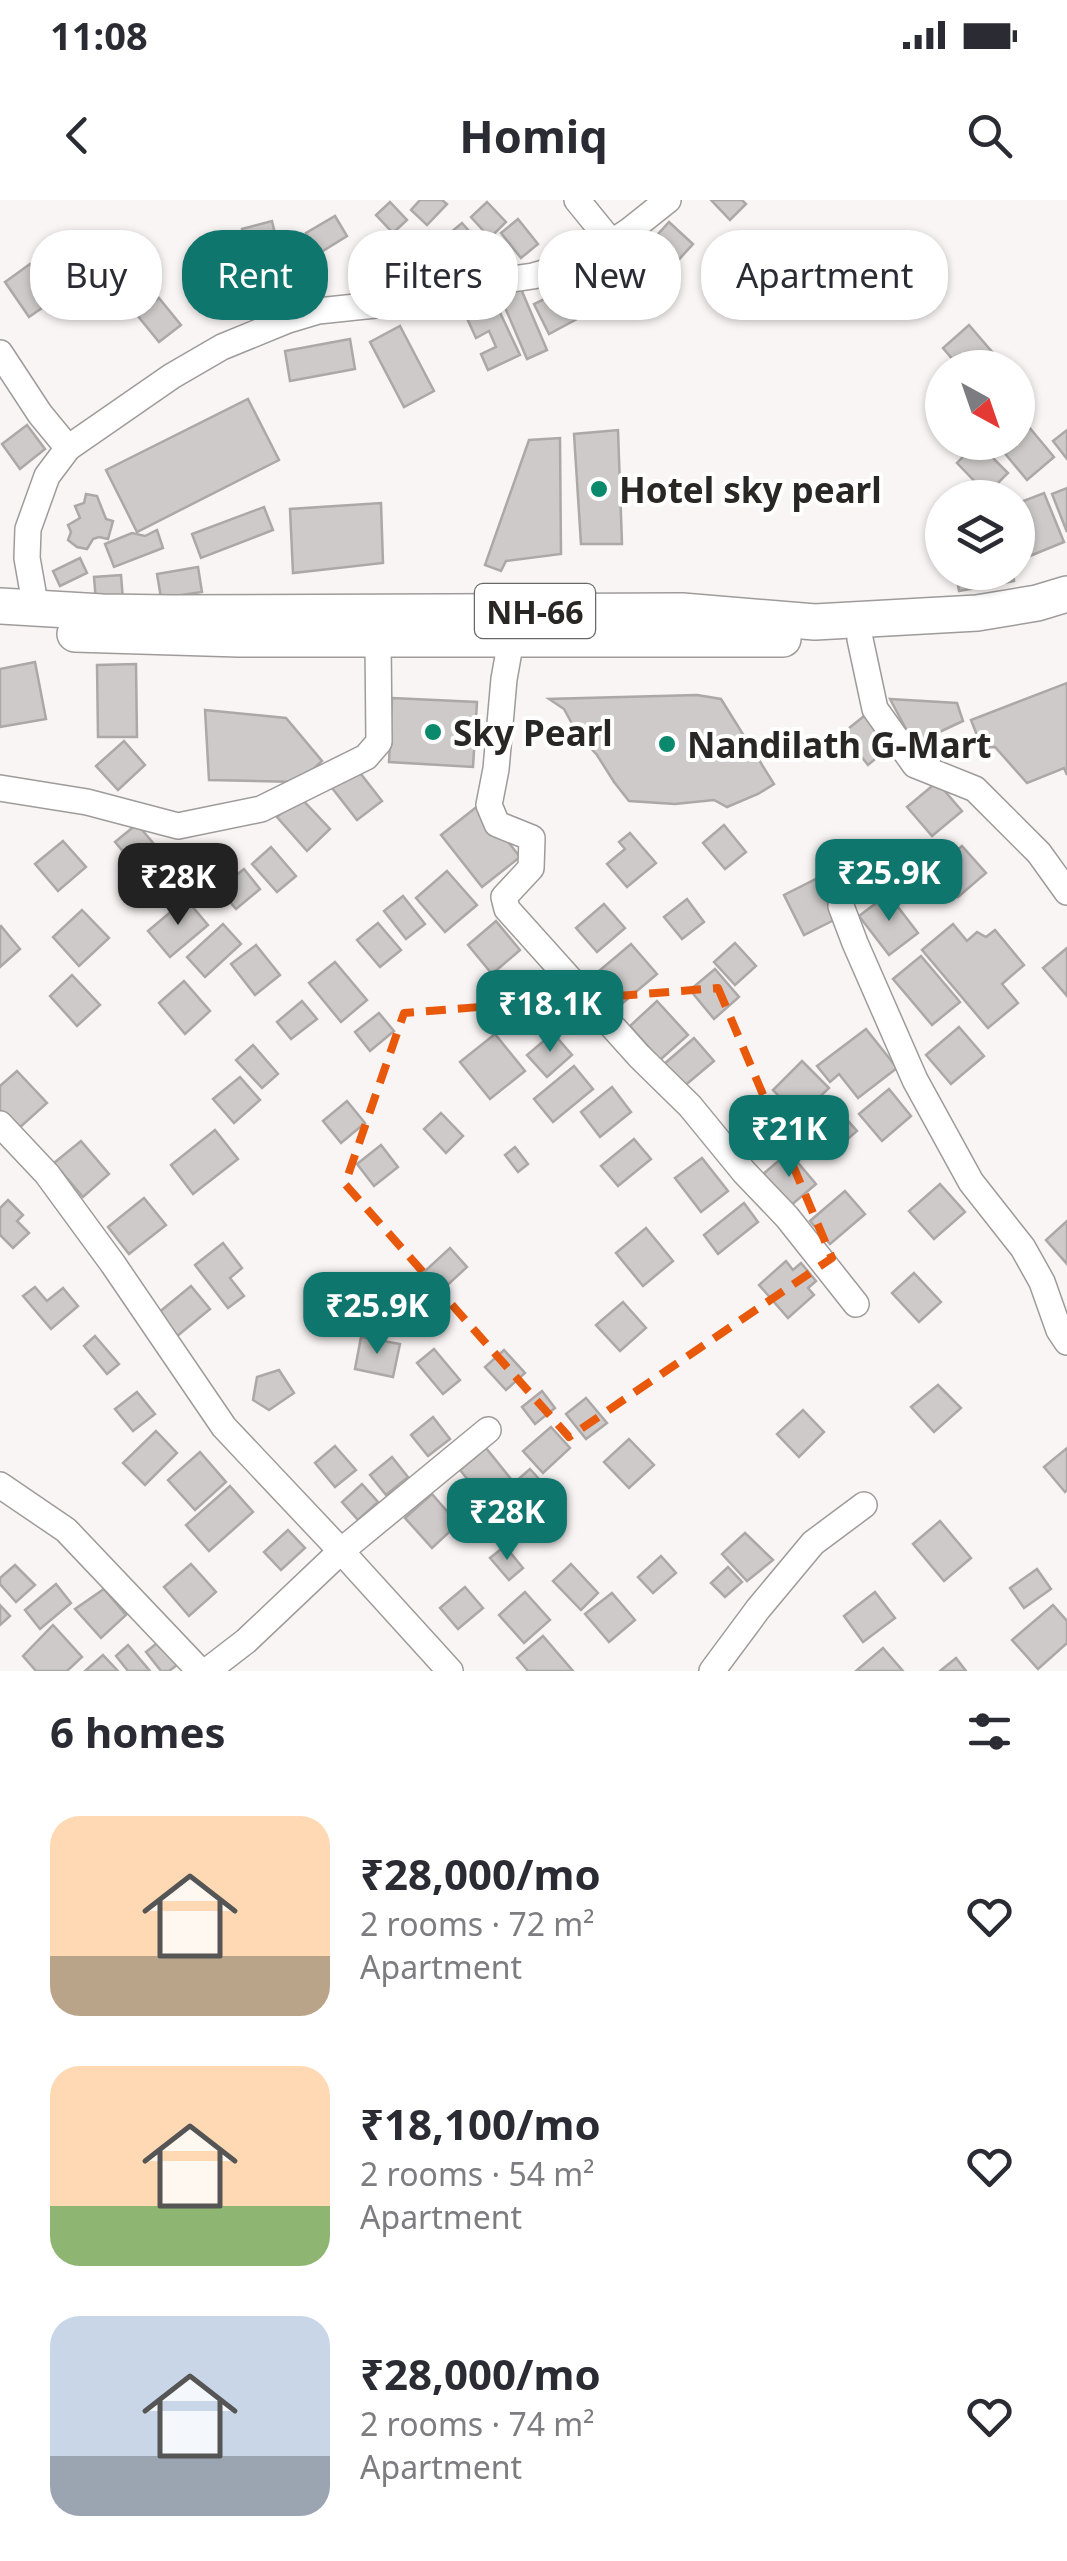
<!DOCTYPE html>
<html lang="en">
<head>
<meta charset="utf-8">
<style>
	:root { --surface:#fff; --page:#f2f2f3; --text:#2b2b33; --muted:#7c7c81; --accent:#0f766e }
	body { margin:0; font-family:"Noto Sans",sans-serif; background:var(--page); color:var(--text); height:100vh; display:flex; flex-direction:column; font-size:38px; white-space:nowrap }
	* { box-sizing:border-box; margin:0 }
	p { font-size:32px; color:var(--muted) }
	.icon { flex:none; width:55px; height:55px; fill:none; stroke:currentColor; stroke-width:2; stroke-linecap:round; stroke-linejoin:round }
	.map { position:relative; height:1471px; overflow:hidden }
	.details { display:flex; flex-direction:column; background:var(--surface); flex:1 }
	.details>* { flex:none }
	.hud { position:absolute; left:30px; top:30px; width:1008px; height:90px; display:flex; gap:20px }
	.needle { width:65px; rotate:140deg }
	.buttons { position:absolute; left:925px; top:150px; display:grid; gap:20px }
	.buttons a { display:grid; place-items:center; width:110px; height:110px; border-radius:50%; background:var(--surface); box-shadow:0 2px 8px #0004; font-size:50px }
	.price { position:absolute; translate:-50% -85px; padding:0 22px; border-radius:20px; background:var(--accent); color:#fff; font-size:32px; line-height:65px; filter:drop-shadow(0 2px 5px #0008) }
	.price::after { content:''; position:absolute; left:50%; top:60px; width:30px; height:22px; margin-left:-15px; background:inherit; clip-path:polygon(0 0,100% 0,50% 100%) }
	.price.selected { background:#222; color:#fff }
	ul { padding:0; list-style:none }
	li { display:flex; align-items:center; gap:30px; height:250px; padding:0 50px }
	li span { display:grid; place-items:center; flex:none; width:280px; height:200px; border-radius:30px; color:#555 }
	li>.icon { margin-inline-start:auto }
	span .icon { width:120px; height:120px; fill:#fffc; stroke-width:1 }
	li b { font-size:42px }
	h2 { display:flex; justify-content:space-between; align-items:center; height:120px; padding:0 50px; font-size:42px }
	.pill { padding:0 35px; border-radius:40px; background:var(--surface); box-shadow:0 2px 8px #0004; font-size:35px; line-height:90px }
	.pill.selected { background:var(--accent); color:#fff }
	.status { display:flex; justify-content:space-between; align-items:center; height:70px; padding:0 50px; background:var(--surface); direction:ltr }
	.status svg { height:28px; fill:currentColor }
	header { display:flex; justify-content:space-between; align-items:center; height:130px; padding:0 50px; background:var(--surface); font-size:45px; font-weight:700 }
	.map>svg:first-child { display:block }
	.building { fill:#cecaca; stroke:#aca8a7; stroke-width:2.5 }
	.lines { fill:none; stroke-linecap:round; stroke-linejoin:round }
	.minor-casing { stroke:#9f9b9b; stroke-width:28 }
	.highway-casing { stroke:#9f9b9b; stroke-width:38 }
	.minor { stroke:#fff; stroke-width:25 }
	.highway { stroke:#fff; stroke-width:35 }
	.marked { fill:none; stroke:#e8590c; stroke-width:8; stroke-dasharray:20 12; stroke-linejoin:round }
	.poi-dot { fill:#0b896d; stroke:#fff; stroke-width:4 }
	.labels { text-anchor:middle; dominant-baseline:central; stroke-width:8; stroke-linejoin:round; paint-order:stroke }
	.shield { fill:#fff; stroke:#686867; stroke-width:2.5 }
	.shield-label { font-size:32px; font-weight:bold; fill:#282726 }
	.poi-label { font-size:35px; font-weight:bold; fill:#282726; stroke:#fff; text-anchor:start }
</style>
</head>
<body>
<div class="status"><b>11:08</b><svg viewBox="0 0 49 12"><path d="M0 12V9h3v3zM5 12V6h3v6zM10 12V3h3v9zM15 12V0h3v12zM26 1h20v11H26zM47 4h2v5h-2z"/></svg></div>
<header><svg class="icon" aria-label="back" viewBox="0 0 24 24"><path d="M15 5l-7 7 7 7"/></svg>Homiq<svg class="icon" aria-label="search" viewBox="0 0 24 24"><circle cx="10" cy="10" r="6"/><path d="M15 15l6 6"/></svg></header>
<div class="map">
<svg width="1067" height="1471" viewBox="0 0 1067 1471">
	<rect width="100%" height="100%" fill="#faf5f5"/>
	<g class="building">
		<polygon points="420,0 442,0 447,4 427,25 411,10"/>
		<polygon points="711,0 742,0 746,4 730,20"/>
		<polygon points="390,2 407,20 393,33 376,15"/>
		<polygon points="487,2 506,22 490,38 471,17"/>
		<polygon points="335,16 347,36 318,54 306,33"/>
		<polygon points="518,19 538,44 521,58 501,33"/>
		<polygon points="272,21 278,46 248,54 242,29"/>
		<polygon points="669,22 693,44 673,66 649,44"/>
		<polygon points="462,23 485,49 453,76 430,50"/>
		<polygon points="278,55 289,81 259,95 247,67"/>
		<polygon points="600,62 621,86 597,107 576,83"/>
		<polygon points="30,64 55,99 29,117 5,82"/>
		<polygon points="651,66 670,87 646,109 627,88"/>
		<polygon points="521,89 547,150 527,159 504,105 508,101 503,90"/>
		<polygon points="563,90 577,119 549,134 534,104"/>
		<polygon points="159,98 181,125 159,142 137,115"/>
		<polygon points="495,102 520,155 488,170 481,154 496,147 489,131 476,138 466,116"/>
		<polygon points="969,125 993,153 977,168 960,168 943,148"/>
		<polygon points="400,126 434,191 404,207 370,142"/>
		<polygon points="350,139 355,169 290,181 285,151"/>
		<polygon points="248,199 279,260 137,332 106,270"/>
		<polygon points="27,225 45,249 20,269 2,244"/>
		<polygon points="1029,227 1054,257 1027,280 1002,250 1011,242 1018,242 1018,237"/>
		<polygon points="618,230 622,344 581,344 574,234"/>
		<polygon points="1067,230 1067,259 1053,241"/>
		<polygon points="560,238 561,354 506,361 501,371 485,365 529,240"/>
		<polygon points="977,242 1008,273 987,294 957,263"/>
		<polygon points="1067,288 1067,332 1052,294"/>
		<polygon points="1044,293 1064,342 1025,358 1018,339 1018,303"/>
		<polygon points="86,294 97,296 106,319 113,321 108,339 99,337 93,339 87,349 77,347 68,340 71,332 68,325 80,318 75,306 84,303"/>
		<polygon points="381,303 383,363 293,373 290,309"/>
		<polygon points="264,307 273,330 201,358 192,334"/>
		<polygon points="157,330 163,348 114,367 105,344 132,333 145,336"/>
		<polygon points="80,358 87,373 60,386 53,371"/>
		<polygon points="198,367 202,392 161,398 157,374"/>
		<polygon points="956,372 1013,372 1014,381 959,391"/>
		<polygon points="121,375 123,400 96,402 94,377"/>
		<polygon points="35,462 46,519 0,527 0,469"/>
		<polygon points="136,464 137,537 98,537 97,465"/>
		<polygon points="1067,483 1067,575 1064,568 1027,583 995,547 982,548 971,520"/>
		<polygon points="697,495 721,499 774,584 758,594 727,607 714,600 675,604 629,601 614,582 597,555 577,533 564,509 549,499"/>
		<polygon points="392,498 477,502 473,567 389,562"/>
		<polygon points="890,499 957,503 963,521 914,544"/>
		<polygon points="205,510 286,518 322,561 299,582 209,580"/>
		<polygon points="869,512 894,543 868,565 843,533"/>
		<polygon points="124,541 145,565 118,590 96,566"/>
		<polygon points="357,569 382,601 357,620 332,588"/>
		<polygon points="937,582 962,611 932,636 907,607"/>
		<polygon points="299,596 330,629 307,651 277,617"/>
		<polygon points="479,605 520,657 482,687 441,635"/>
		<polygon points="137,624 160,651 138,669 115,642"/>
		<polygon points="724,625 746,652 725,669 703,643"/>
		<polygon points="630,633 656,663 627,687 607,664 625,649 619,642"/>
		<polygon points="63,641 86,667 58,691 35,664"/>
		<polygon points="962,646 986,673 958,697 934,670"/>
		<polygon points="271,647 296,676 277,692 252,664"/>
		<polygon points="864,647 880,682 847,698 830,662"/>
		<polygon points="244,669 260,689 236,709 219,689"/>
		<polygon points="447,671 477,705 445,732 416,698"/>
		<polygon points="816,679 836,719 804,735 784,695"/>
		<polygon points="888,694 918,733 889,755 859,716"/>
		<polygon points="403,696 425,724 406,739 384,711"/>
		<polygon points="186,699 208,725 170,757 148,731"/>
		<polygon points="687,699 704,722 682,739 664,717"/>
		<polygon points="604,704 625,728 597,752 576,728"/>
		<polygon points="82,710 109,738 79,766 53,737"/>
		<polygon points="496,721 520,750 492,774 468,745"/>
		<polygon points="378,723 401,750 380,767 357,740"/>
		<polygon points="223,724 241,744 205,777 187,757"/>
		<polygon points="953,724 967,741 977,732 986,737 995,730 1024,765 1002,784 1018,803 988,828 922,750"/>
		<polygon points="1,726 20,749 0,767 0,727"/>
		<polygon points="735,743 756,766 735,785 714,762"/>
		<polygon points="631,744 657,774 618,807 592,777"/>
		<polygon points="256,745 280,775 255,795 231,764"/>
		<polygon points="1067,748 1067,796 1043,768"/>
		<polygon points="921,756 960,802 932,825 893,779"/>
		<polygon points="335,762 367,800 341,822 309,783"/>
		<polygon points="715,769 739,797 714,819 690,790"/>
		<polygon points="537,773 557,797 529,821 509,797"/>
		<polygon points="72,775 100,805 77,826 50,796"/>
		<polygon points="184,781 210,811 185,834 159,803"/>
		<polygon points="302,801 317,819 291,839 277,822"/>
		<polygon points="657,801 688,835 660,860 630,826"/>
		<polygon points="379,813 394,831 370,851 355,832"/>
		<polygon points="959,827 984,856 951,884 926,855"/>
		<polygon points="866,829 897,868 858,898 839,874 830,882 817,866"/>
		<polygon points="553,833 572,855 547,877 527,855"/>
		<polygon points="495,834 525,871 490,899 460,862"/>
		<polygon points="694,838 714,861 682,888 663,865"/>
		<polygon points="253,845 278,874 262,888 236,860"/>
		<polygon points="802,861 829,888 799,917 773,890"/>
		<polygon points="574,866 593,889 553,922 534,899"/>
		<polygon points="17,871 47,903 18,929 0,910 0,886"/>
		<polygon points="240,877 260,900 234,923 213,899"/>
		<polygon points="612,887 631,912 600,937 581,912"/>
		<polygon points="889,889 911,916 882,941 859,914"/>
		<polygon points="347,901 365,923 341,943 323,921"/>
		<polygon points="833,904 857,931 827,957 804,930"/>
		<polygon points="441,913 463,936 446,953 424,929"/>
		<polygon points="215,930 238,959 193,994 171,965"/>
		<polygon points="634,939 651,959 618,986 601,966"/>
		<polygon points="81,941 109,974 83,997 54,963"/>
		<polygon points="381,945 398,967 374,986 357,964"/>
		<polygon points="515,947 528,964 518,972 505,955"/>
		<polygon points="789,952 816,984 789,1007 762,975"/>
		<polygon points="702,958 728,991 701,1012 675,978"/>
		<polygon points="940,984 965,1012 934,1039 909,1011"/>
		<polygon points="845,991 865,1014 830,1044 810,1021"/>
		<polygon points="144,998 166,1025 129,1054 108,1027"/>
		<polygon points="8,1000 23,1015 17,1021 29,1033 13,1048 0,1035 0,1008"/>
		<polygon points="744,1003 758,1022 718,1054 704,1035"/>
		<polygon points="1067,1021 1067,1064 1046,1040"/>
		<polygon points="646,1028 673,1061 643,1086 616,1053"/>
		<polygon points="223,1043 242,1068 230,1078 244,1096 228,1108 195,1065"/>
		<polygon points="450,1048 467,1067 441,1091 424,1072"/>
		<polygon points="786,1061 793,1070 801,1063 816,1081 808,1088 814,1095 788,1118 759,1085"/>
		<polygon points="914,1073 941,1102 919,1122 892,1093"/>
		<polygon points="191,1086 210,1109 176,1137 157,1114"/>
		<polygon points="35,1087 47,1101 63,1088 78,1106 51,1129 23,1096"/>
		<polygon points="376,1099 379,1124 343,1129 340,1104"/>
		<polygon points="623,1102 646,1128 620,1151 596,1125"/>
		<polygon points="95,1136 119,1164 107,1174 84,1146"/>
		<polygon points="361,1137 400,1144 393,1177 355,1169"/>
		<polygon points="434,1149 460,1180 443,1194 417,1163"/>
		<polygon points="504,1150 525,1173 506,1190 485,1167"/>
		<polygon points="279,1170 294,1193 269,1210 253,1200 257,1177"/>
		<polygon points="938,1185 961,1208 934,1232 911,1207"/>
		<polygon points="542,1191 555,1208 535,1224 522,1207"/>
		<polygon points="137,1192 155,1214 133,1231 115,1209"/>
		<polygon points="586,1198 607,1223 586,1239 566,1214"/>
		<polygon points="803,1210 824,1232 799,1257 777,1234"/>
		<polygon points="433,1217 450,1239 428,1256 411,1235"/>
		<polygon points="551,1227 570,1248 543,1273 523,1251"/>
		<polygon points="156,1231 177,1253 145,1285 123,1263"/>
		<polygon points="629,1239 654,1265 629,1288 604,1262"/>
		<polygon points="335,1246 356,1270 335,1287 315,1263"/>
		<polygon points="486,1248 511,1279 485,1301 460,1270"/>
		<polygon points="1067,1248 1067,1290 1065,1292 1044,1267"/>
		<polygon points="200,1252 226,1282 195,1310 168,1280"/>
		<polygon points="392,1257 408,1277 386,1295 370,1275"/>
		<polygon points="530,1269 547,1288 523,1309 506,1290"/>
		<polygon points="362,1284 378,1302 358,1320 342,1302"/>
		<polygon points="230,1286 253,1312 209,1351 186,1325"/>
		<polygon points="432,1294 458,1324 432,1348 405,1318"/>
		<polygon points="940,1321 971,1358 944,1381 913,1344"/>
		<polygon points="288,1330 305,1348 281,1370 264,1352"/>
		<polygon points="745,1333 773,1360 747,1381 722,1354"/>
		<polygon points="505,1346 523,1368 509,1380 490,1358"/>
		<polygon points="661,1356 676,1373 653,1393 638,1377"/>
		<polygon points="191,1364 216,1392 189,1416 164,1387"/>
		<polygon points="571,1364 598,1393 581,1410 553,1381"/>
		<polygon points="15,1365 35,1385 16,1402 0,1384 0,1378"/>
		<polygon points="728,1367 742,1382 725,1397 711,1383"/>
		<polygon points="1037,1369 1051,1389 1024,1408 1010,1388"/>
		<polygon points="56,1384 71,1403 40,1429 25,1410"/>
		<polygon points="465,1387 483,1408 458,1429 440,1408"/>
		<polygon points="104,1389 126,1415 101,1438 75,1409"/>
		<polygon points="525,1392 550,1420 524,1443 499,1415"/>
		<polygon points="875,1392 895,1418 863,1442 844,1416"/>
		<polygon points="612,1393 635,1420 609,1442 585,1414"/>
		<polygon points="0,1405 10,1416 0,1425"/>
		<polygon points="1053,1405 1067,1421 1067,1443 1038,1469 1012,1440"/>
		<polygon points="53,1425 82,1457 67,1471 36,1471 23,1456"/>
		<polygon points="543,1436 573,1471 528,1471 517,1458"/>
		<polygon points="162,1439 181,1462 169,1471 161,1471 146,1452"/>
		<polygon points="128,1445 150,1471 128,1471 116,1456"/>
		<polygon points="883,1448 903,1471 856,1471"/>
		<polygon points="103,1455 118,1471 85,1471"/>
		<polygon points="956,1458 966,1471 940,1471"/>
	</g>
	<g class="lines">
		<g class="minor-casing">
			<g id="minor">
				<polyline points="577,0 612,43"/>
				<polyline points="0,153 40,214 68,248"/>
				<polyline points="36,409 27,358 28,329 47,276 68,248 172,176 222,147 288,120 318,111 413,101 478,84 533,76 582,62 629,31 668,0"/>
				<polyline points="860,439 875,509 915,565 975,589 1039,653 1067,692"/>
				<polyline points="511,440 504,479 496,569 489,605 497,624 532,638 531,668 504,697 507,709 639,856 690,906 744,972 787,1017 856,1104"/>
				<polyline points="0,588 87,602 178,626 261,609 366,557 379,542 378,439"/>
				<polyline points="841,706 855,743 915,880 971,982 1023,1048 1042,1082 1059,1130 1067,1142"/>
				<polyline points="0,924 47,974 113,1064 224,1227 341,1351 450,1471"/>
				<polyline points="0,1285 66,1330 200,1471"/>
				<polyline points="207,1471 246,1441 341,1351 488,1230"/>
				<polyline points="712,1471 758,1409 813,1343 864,1305"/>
			</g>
		</g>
		<g class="highway-casing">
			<g id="highway">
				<polyline points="0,406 102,412 172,413 682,411 815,422 977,413 1037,403 1067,394"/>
				<polyline points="75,434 239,439 783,439"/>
			</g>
		</g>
		<use href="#minor" class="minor"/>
		<use href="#highway" class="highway"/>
	</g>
	<path class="marked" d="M718,788l114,270 -263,179 -224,-253 59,-171z"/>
	<g class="poi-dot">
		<circle cx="599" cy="289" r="10"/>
		<circle cx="433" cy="532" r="10"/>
		<circle cx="667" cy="544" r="10"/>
	</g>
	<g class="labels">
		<rect class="shield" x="475" y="384" width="120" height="54" rx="8"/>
		<g class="shield-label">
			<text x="535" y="411">NH-66</text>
		</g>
		<g class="poi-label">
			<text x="619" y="289">Hotel sky pearl</text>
			<text x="453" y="532">Sky Pearl</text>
			<text x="687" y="544">Nandilath G-Mart</text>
		</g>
	</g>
</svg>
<div class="buttons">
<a><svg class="needle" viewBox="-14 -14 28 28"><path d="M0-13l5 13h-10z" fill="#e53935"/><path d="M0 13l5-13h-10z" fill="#7c7c81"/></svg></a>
<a><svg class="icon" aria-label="layers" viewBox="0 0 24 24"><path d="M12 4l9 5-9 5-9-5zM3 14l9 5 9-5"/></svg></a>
</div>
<b class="price" style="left:889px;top:724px">₹25.9K</b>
<b class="price selected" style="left:178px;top:728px">₹28K</b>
<b class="price" style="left:550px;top:855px">₹18.1K</b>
<b class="price" style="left:789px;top:980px">₹21K</b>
<b class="price" style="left:377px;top:1157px">₹25.9K</b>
<b class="price" style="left:507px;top:1363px">₹28K</b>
<div class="hud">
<a class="pill">Buy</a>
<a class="pill selected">Rent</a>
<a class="pill">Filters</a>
<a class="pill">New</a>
<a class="pill">Apartment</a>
</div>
</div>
<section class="details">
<h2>6 homes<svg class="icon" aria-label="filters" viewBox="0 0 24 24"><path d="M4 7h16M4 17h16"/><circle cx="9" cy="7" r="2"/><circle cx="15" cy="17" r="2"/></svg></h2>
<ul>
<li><span style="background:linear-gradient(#ffd9b3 70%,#b9a48a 0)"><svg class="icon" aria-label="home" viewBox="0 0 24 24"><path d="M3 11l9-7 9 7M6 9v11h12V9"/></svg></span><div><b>₹28,000/mo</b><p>2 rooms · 72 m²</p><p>Apartment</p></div><svg class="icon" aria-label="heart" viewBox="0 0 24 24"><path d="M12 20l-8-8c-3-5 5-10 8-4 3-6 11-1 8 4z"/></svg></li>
<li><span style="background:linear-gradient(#ffd9b3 70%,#8fb573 0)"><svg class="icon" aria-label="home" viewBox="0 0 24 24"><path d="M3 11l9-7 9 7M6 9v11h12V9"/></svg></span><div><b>₹18,100/mo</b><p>2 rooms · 54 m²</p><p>Apartment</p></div><svg class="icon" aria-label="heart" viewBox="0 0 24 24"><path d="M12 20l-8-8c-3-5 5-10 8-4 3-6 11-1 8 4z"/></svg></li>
<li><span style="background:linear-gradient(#c9d6e8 70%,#9aa5b1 0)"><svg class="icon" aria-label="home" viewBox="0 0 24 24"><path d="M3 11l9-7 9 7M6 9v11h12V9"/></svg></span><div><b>₹28,000/mo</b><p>2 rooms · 74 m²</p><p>Apartment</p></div><svg class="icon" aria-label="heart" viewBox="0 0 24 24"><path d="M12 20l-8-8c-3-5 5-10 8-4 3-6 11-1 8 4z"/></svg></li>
</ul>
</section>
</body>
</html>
